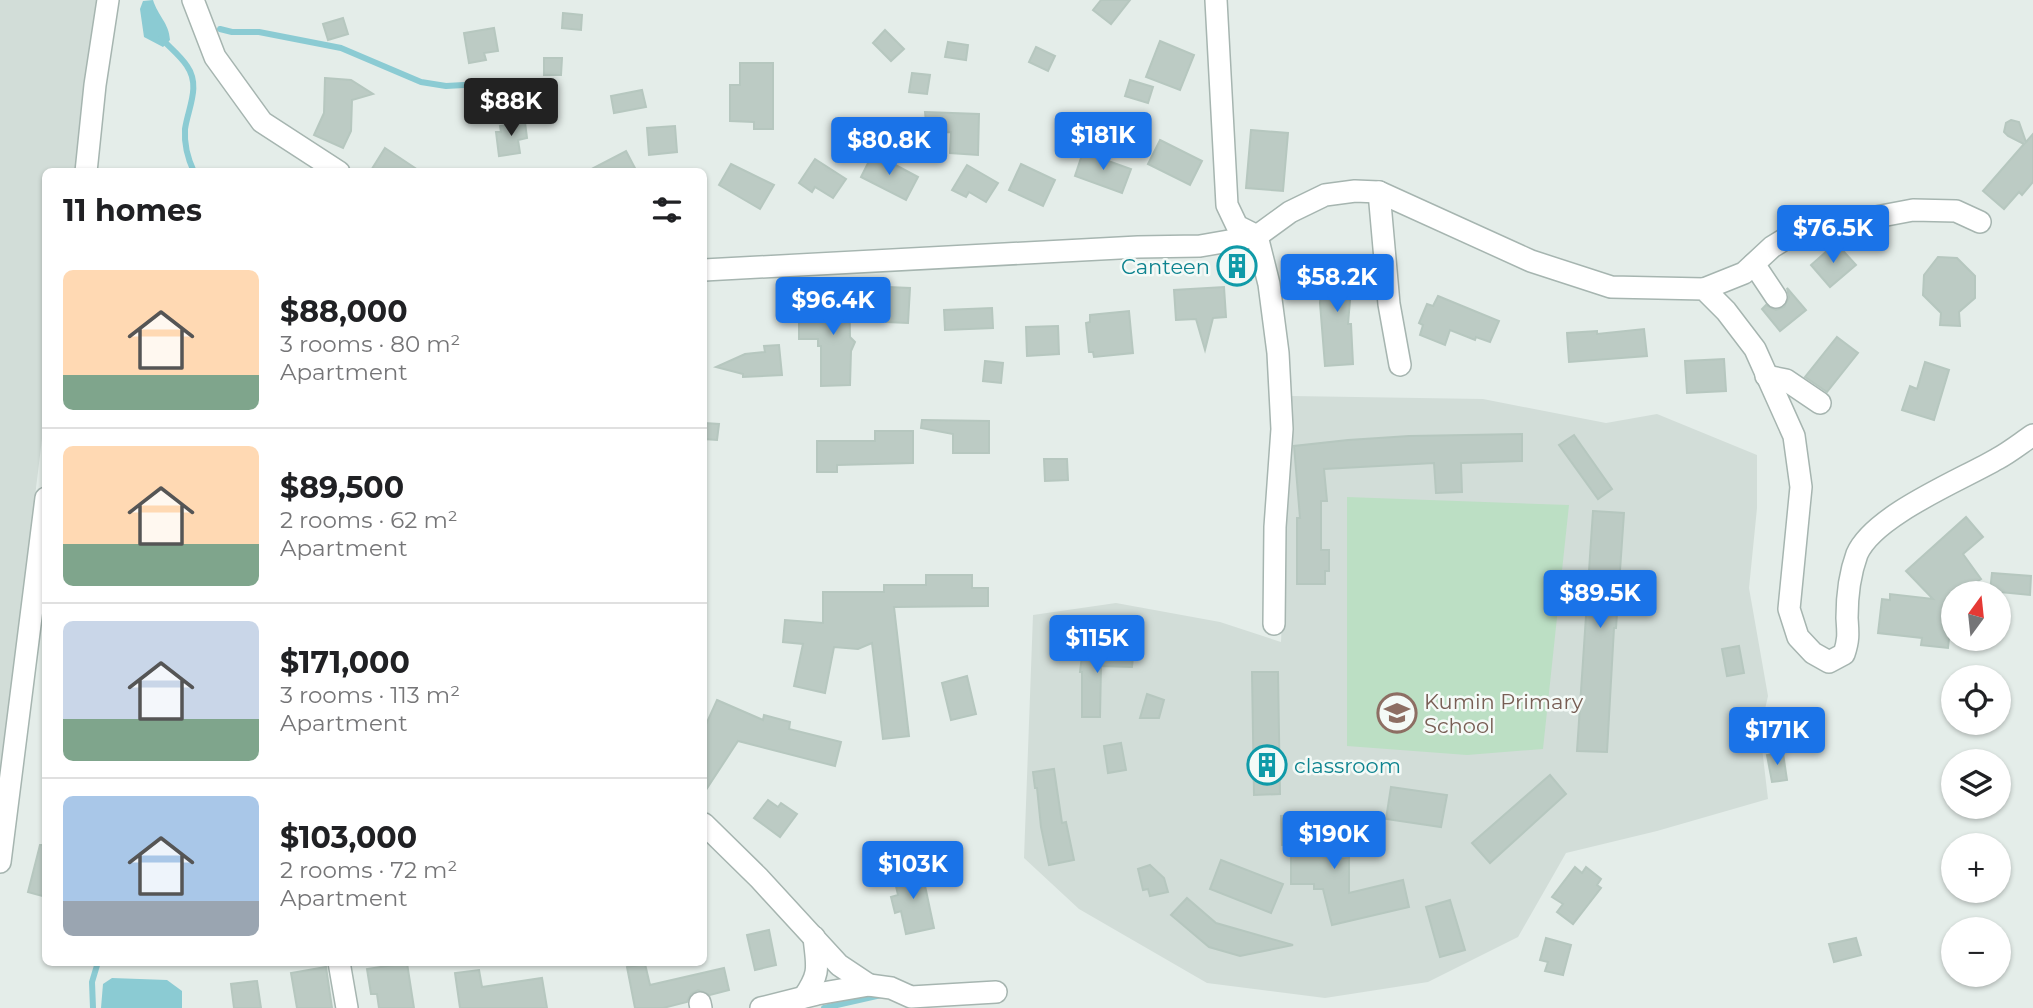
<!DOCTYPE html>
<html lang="en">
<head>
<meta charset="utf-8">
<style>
	:root { --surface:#fff; --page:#f2f2f2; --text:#202124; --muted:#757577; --line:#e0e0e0; --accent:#1a73e8 }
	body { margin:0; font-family:Montserrat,sans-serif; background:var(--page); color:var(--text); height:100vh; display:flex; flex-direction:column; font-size:26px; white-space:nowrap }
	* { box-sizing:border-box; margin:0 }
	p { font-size:23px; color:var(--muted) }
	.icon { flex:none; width:38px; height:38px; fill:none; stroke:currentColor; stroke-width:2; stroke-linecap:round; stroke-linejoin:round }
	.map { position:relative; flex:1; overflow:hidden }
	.details { position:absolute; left:42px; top:168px; width:665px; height:798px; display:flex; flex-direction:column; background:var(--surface); border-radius:10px; box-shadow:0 2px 5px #0004 }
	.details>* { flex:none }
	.needle { width:46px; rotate:15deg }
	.tools { position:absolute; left:1941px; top:581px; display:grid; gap:14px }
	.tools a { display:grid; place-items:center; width:70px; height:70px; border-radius:50%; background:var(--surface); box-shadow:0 2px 5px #0004; font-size:35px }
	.price { position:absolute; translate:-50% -60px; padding:0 16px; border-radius:7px; background:var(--accent); color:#fff; font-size:23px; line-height:46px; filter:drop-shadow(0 2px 4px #0008) }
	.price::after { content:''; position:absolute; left:50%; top:42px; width:21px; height:16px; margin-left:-10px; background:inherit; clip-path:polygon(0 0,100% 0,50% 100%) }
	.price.current { background:#222; color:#fff }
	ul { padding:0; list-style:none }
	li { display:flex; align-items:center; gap:21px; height:175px; padding:0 21px }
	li+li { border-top:2px solid var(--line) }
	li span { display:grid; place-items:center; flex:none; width:196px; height:140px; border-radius:10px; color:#555 }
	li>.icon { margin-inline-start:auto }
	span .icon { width:84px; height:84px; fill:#fffc; stroke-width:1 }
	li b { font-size:30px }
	h2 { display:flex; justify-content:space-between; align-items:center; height:84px; padding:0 21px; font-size:30px }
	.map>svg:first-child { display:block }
	.built { fill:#d2ddd8 }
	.green { fill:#bcdfc4 }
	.water { fill:#8bcbd3 }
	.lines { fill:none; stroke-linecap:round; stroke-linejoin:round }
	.stream { stroke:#8bcbd3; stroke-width:6 }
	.building { fill:#bccbc4; stroke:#b6c7bf; stroke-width:2 }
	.minor-casing { stroke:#a6b5b0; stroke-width:24 }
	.minor { stroke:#fff; stroke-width:21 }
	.labels { text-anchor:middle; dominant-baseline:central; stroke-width:5; stroke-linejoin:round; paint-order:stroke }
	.culture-label { font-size:21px; fill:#0d838f; stroke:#f4faf7; text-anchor:end }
	.education-label { font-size:21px; fill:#785e54; stroke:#f4faf7; text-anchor:start }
</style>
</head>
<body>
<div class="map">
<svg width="2033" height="1008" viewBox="0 0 2033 1008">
	<rect width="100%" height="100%" fill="#e4ede9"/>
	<g class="built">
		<polygon points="0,0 98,0 76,171 46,172 45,414 0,785"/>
		<polygon points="1292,396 1483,399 1606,423 1657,414 1757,455 1757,508 1749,588 1768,696 1760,731 1768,799 1657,831 1566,853 1518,937 1428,982 1325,998 1207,983 1079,909 1024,858 1033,615 1116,603 1220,622 1281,642"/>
	</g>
	<polygon class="green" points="1347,497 1569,505 1543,749 1467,755 1347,746"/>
	<g class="water">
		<path d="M153,0c5,16 16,23 17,40l-7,7 -19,-10 -4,-28 3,-8z"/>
		<polygon points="112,978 167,980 182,991 182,1008 101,1008 103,984"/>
	</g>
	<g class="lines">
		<g class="stream">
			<polyline points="220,29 232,32 259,32 341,48 421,82 446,86 464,85"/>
			<path d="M161,38c8,9 19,17 26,28 14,20 1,42 -2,63 -1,15 3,30 9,43"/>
			<polyline points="93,1008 92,982 98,962"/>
			<polyline points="824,1008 881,995"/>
		</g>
	</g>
	<g class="building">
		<polygon points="1101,0 1130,0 1111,24 1093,10"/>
		<polygon points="563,13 582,15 581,30 562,28"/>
		<polygon points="343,18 348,34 328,40 323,24"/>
		<polygon points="494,28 498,51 484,53 486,60 469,63 464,33"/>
		<polygon points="885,30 904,49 891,61 873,43"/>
		<polygon points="1160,41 1194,55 1180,90 1146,77"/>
		<polygon points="948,42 968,45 966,60 945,57"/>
		<polygon points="1036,47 1055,56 1048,71 1029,62"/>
		<polygon points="544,58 562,58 561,75 544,75"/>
		<polygon points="740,63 773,63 773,129 754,129 754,122 730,121 730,85 740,85"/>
		<polygon points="912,73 930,75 927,94 909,92"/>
		<polygon points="325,78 351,80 373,94 352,100 351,131 343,148 314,135 324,113"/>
		<polygon points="1130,80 1153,87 1148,103 1125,96"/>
		<polygon points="642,90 646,107 614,113 611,96"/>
		<polygon points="925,112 979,114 978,155 950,153 951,132 927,133"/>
		<polygon points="2011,120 2019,122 2026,142 2033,134 2033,182 2022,195 2019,192 2004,209 1983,191 2024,144 2008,136 2004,132 2006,123"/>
		<polygon points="525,122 527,138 518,140 520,153 499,156 496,132 501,132 500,126"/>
		<polygon points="675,126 677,152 649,155 647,128"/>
		<polygon points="1251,130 1288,133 1283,191 1246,188"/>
		<polygon points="1160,140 1202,161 1190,185 1148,164"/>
		<polygon points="385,148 421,172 370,172"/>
		<polygon points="626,151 637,172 586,172"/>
		<polygon points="1083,152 1131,169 1122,193 1075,176"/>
		<polygon points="873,153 918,177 906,200 861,177"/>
		<polygon points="815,159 846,179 833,198 815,187 812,192 799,183"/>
		<polygon points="731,164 774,185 760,209 719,185"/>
		<polygon points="1021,164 1055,180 1043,206 1009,190"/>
		<polygon points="967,165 998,183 986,202 969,192 966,197 952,190"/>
		<polygon points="1836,243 1856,265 1830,287 1811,265"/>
		<polygon points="1246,254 1251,280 1230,283 1225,258"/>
		<polygon points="1938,257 1957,258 1975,276 1975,298 1959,312 1960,326 1940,325 1941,313 1923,295 1924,275"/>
		<polygon points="1323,263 1353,265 1348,324 1351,324 1353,364 1325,366 1320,303"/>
		<polygon points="849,278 850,337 855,342 851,351 850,385 821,386 821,346 818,346 818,339 799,339 799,317 836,316 832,280"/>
		<polygon points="888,287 910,288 908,323 886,322"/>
		<polygon points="1224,287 1226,317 1213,318 1205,350 1196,319 1176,320 1174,290"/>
		<polygon points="1787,288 1806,310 1780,331 1762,309 1766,305 1776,310 1784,307 1789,297"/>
		<polygon points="1438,296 1499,321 1490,342 1476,337 1475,340 1450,330 1445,345 1420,335 1423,325 1419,323 1427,304 1433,306"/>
		<polygon points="992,308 993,328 945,330 944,310"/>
		<polygon points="1129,311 1133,353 1094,357 1093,352 1089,352 1086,323 1090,322 1090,315"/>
		<polygon points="1058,326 1059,354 1027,356 1026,327"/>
		<polygon points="1644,329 1647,356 1569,362 1567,333 1597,331 1597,334"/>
		<polygon points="1837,337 1858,353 1827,392 1805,377"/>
		<polygon points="779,345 782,375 743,377 743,374 716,367 745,354 765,352 764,346"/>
		<polygon points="1724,359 1726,391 1687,393 1685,361"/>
		<polygon points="985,361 1003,363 1001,383 983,381"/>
		<polygon points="1925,362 1949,370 1934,420 1902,410 1910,386 1917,389"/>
		<polygon points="922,420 989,421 989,453 953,453 953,434 921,428"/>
		<polygon points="704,423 719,424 717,440 704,439"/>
		<polygon points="875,431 913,431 913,463 837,465 837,472 817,472 817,441 875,441"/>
		<polygon points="1522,434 1522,461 1461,463 1462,492 1436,493 1434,463 1324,469 1327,501 1321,501 1321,550 1329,550 1329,571 1325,571 1325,584 1297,584 1297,518 1300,518 1294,446 1348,440 1409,436"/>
		<polygon points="1574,435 1612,489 1598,499 1559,445"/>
		<polygon points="1044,459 1067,459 1068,480 1045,481"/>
		<polygon points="1593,511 1624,513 1616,628 1614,628 1607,752 1577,751"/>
		<polygon points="1966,517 1983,537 1963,554 1981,579 1960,593 1953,593 1953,621 1951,619 1948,648 1921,645 1922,638 1878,633 1882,599 1890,600 1890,594 1933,599 1906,571"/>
		<polygon points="1992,573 2031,576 2030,595 1990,591"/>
		<polygon points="926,575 972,575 972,588 988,588 988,606 894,607 909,736 883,739 872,643 858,649 834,647 825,693 794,686 803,644 783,642 785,620 823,623 823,592 884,592 884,585 926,585"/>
		<polygon points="1084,640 1103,642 1101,652 1133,656 1132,667 1101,666 1100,717 1082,717 1082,672 1080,672"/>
		<polygon points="1739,646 1744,673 1727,676 1722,649"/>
		<polygon points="1252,672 1278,672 1280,794 1254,795"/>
		<polygon points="967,676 976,714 951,720 942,683"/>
		<polygon points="1147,694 1164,700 1159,718 1140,718"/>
		<polygon points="717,700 763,720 764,715 790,722 789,729 841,742 835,766 738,741 704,793 704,729"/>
		<polygon points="1121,743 1126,770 1108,773 1104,746"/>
		<polygon points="1783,753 1787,780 1772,782 1767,755"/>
		<polygon points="1054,769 1062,823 1066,822 1074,860 1049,865 1041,827 1037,788 1035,788 1033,772"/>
		<polygon points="1550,775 1566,794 1490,863 1472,843"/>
		<polygon points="1391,787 1447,795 1441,827 1386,819"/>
		<polygon points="768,800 778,807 781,803 797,814 780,837 754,818"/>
		<polygon points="1334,815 1335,859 1349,858 1349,893 1403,880 1409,907 1332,925 1323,889 1314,889 1314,884 1291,884 1291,845 1282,845 1281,816"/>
		<polygon points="40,845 46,845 46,897 28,892"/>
		<polygon points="1221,860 1283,884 1271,913 1210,889"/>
		<polygon points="1150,865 1164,878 1168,892 1150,896 1148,889 1143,890 1138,869"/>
		<polygon points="921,867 934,928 906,934 901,911 895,913 891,897 898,895 893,873"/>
		<polygon points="1575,867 1582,873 1586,867 1601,879 1597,885 1601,888 1573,924 1557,912 1563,904 1552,897"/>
		<polygon points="1187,898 1216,923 1293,945 1240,956 1209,947 1171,915"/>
		<polygon points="1450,900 1465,950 1440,957 1426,907"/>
		<polygon points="769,930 776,965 755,970 747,935"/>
		<polygon points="1546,938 1571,945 1563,975 1545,971 1548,962 1540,960"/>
		<polygon points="1856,938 1861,955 1834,962 1829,944"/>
		<polygon points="407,963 414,1008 379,1008 377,994 371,994 367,969"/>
		<polygon points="645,964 650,985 724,968 729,990 710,995 698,990 691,994 687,1002 663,1008 635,1008 627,967"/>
		<polygon points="326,967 332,1008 297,1008 291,973"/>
		<polygon points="479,970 482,987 542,978 547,1008 460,1008 455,973"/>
		<polygon points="257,981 261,1008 234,1008 231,984"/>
	</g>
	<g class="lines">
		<g class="minor-casing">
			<g id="minor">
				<polyline points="193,0 215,57 262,122 339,172"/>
				<polyline points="1216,0 1227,205 1237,226 1257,236 1269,284 1278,353 1282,429 1275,527 1274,624"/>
				<polyline points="86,172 95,85 108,0"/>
				<polyline points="1379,192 1389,304 1400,365"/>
				<polyline points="1754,264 1776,297"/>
				<path d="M704,270l434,-23 62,-1 57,-10 33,-24 35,-17 30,-4 24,1 152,69 80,26 93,2 22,22 29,38 39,87 7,51 -12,122 9,28 15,16 16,9 15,-8c5,-15 4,-21 3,-36 0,-20 3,-45 10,-64 17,-39 104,-74 140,-95 13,-7 24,-16 36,-24"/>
				<polyline points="1704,289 1744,273 1772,247 1811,223 1876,217 1913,210 1956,211 1980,222"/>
				<polyline points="1766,376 1786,380 1820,403"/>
				<polyline points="704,824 759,878 839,965 869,985"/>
				<polyline points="0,862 46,498"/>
				<polyline points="339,962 347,1008"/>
				<path d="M804,997c17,-25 13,-30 10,-60"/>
				<polyline points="700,1003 701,1008"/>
				<polyline points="761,1008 817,994 869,985 891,988 911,997 996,992"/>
			</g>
		</g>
		<use href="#minor" class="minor"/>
	</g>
	<defs>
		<g id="building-ring" transform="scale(2.0125)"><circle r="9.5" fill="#f4faf7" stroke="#0f9aa8" stroke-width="1.5"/><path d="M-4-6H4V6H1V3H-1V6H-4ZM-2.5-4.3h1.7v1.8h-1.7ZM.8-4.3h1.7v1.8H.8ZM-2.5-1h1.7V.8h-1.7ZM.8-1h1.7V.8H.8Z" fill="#0f9aa8"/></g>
		<g id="school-ring" transform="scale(2.0125)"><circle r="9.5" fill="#f4faf7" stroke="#8d6e63" stroke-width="1.5"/><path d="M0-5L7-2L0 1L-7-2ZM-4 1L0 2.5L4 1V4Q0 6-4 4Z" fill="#8d6e63"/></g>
	</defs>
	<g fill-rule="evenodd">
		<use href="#building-ring" x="1237" y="266"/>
		<use href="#school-ring" x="1397" y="713"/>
		<use href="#building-ring" x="1267" y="765"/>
	</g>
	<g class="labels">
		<g class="culture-label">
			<text x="1210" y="266">Canteen</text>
			<text x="1294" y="765" text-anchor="start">classroom</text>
		</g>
		<g class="education-label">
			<text x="1424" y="701">Kumin Primary<tspan x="1424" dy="24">School</tspan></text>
		</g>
	</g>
</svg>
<div class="tools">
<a><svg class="needle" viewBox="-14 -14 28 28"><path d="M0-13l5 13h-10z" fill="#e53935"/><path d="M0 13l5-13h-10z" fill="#757577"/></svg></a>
<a><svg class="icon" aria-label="locate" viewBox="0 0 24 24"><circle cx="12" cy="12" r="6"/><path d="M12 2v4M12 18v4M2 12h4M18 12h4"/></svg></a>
<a><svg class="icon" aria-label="layers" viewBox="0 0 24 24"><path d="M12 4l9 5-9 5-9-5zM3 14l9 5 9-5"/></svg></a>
<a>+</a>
<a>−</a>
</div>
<b class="price current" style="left:511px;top:138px">$88K</b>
<b class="price" style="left:1103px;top:172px">$181K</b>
<b class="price" style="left:889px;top:177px">$80.8K</b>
<b class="price" style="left:1833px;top:265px">$76.5K</b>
<b class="price" style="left:1337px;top:314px">$58.2K</b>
<b class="price" style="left:833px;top:337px">$96.4K</b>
<b class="price" style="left:1600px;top:630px">$89.5K</b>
<b class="price" style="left:1097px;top:675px">$115K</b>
<b class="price" style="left:1777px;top:767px">$171K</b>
<b class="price" style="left:1334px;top:871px">$190K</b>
<b class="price" style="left:913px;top:901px">$103K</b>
<section class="details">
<h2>11 homes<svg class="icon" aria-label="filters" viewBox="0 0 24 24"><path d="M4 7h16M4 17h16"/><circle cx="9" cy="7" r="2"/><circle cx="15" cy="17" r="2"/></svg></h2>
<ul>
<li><span style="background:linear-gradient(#ffd9b3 75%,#7fa58c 0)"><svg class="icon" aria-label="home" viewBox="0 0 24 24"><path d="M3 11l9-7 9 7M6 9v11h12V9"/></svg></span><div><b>$88,000</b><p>3 rooms · 80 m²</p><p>Apartment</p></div></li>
<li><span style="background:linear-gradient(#ffd9b3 70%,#7fa58c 0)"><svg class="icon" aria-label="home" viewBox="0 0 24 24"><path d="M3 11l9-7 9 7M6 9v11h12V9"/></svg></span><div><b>$89,500</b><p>2 rooms · 62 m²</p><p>Apartment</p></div></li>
<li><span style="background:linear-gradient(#c9d6e8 70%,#7fa58c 0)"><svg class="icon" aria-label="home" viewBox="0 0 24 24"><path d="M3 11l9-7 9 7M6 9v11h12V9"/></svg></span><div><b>$171,000</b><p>3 rooms · 113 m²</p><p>Apartment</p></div></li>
<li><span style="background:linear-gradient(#a9c7e8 75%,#9aa5b1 0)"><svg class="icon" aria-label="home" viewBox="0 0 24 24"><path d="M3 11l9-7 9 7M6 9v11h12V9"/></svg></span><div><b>$103,000</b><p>2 rooms · 72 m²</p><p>Apartment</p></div></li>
</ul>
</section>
</div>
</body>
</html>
